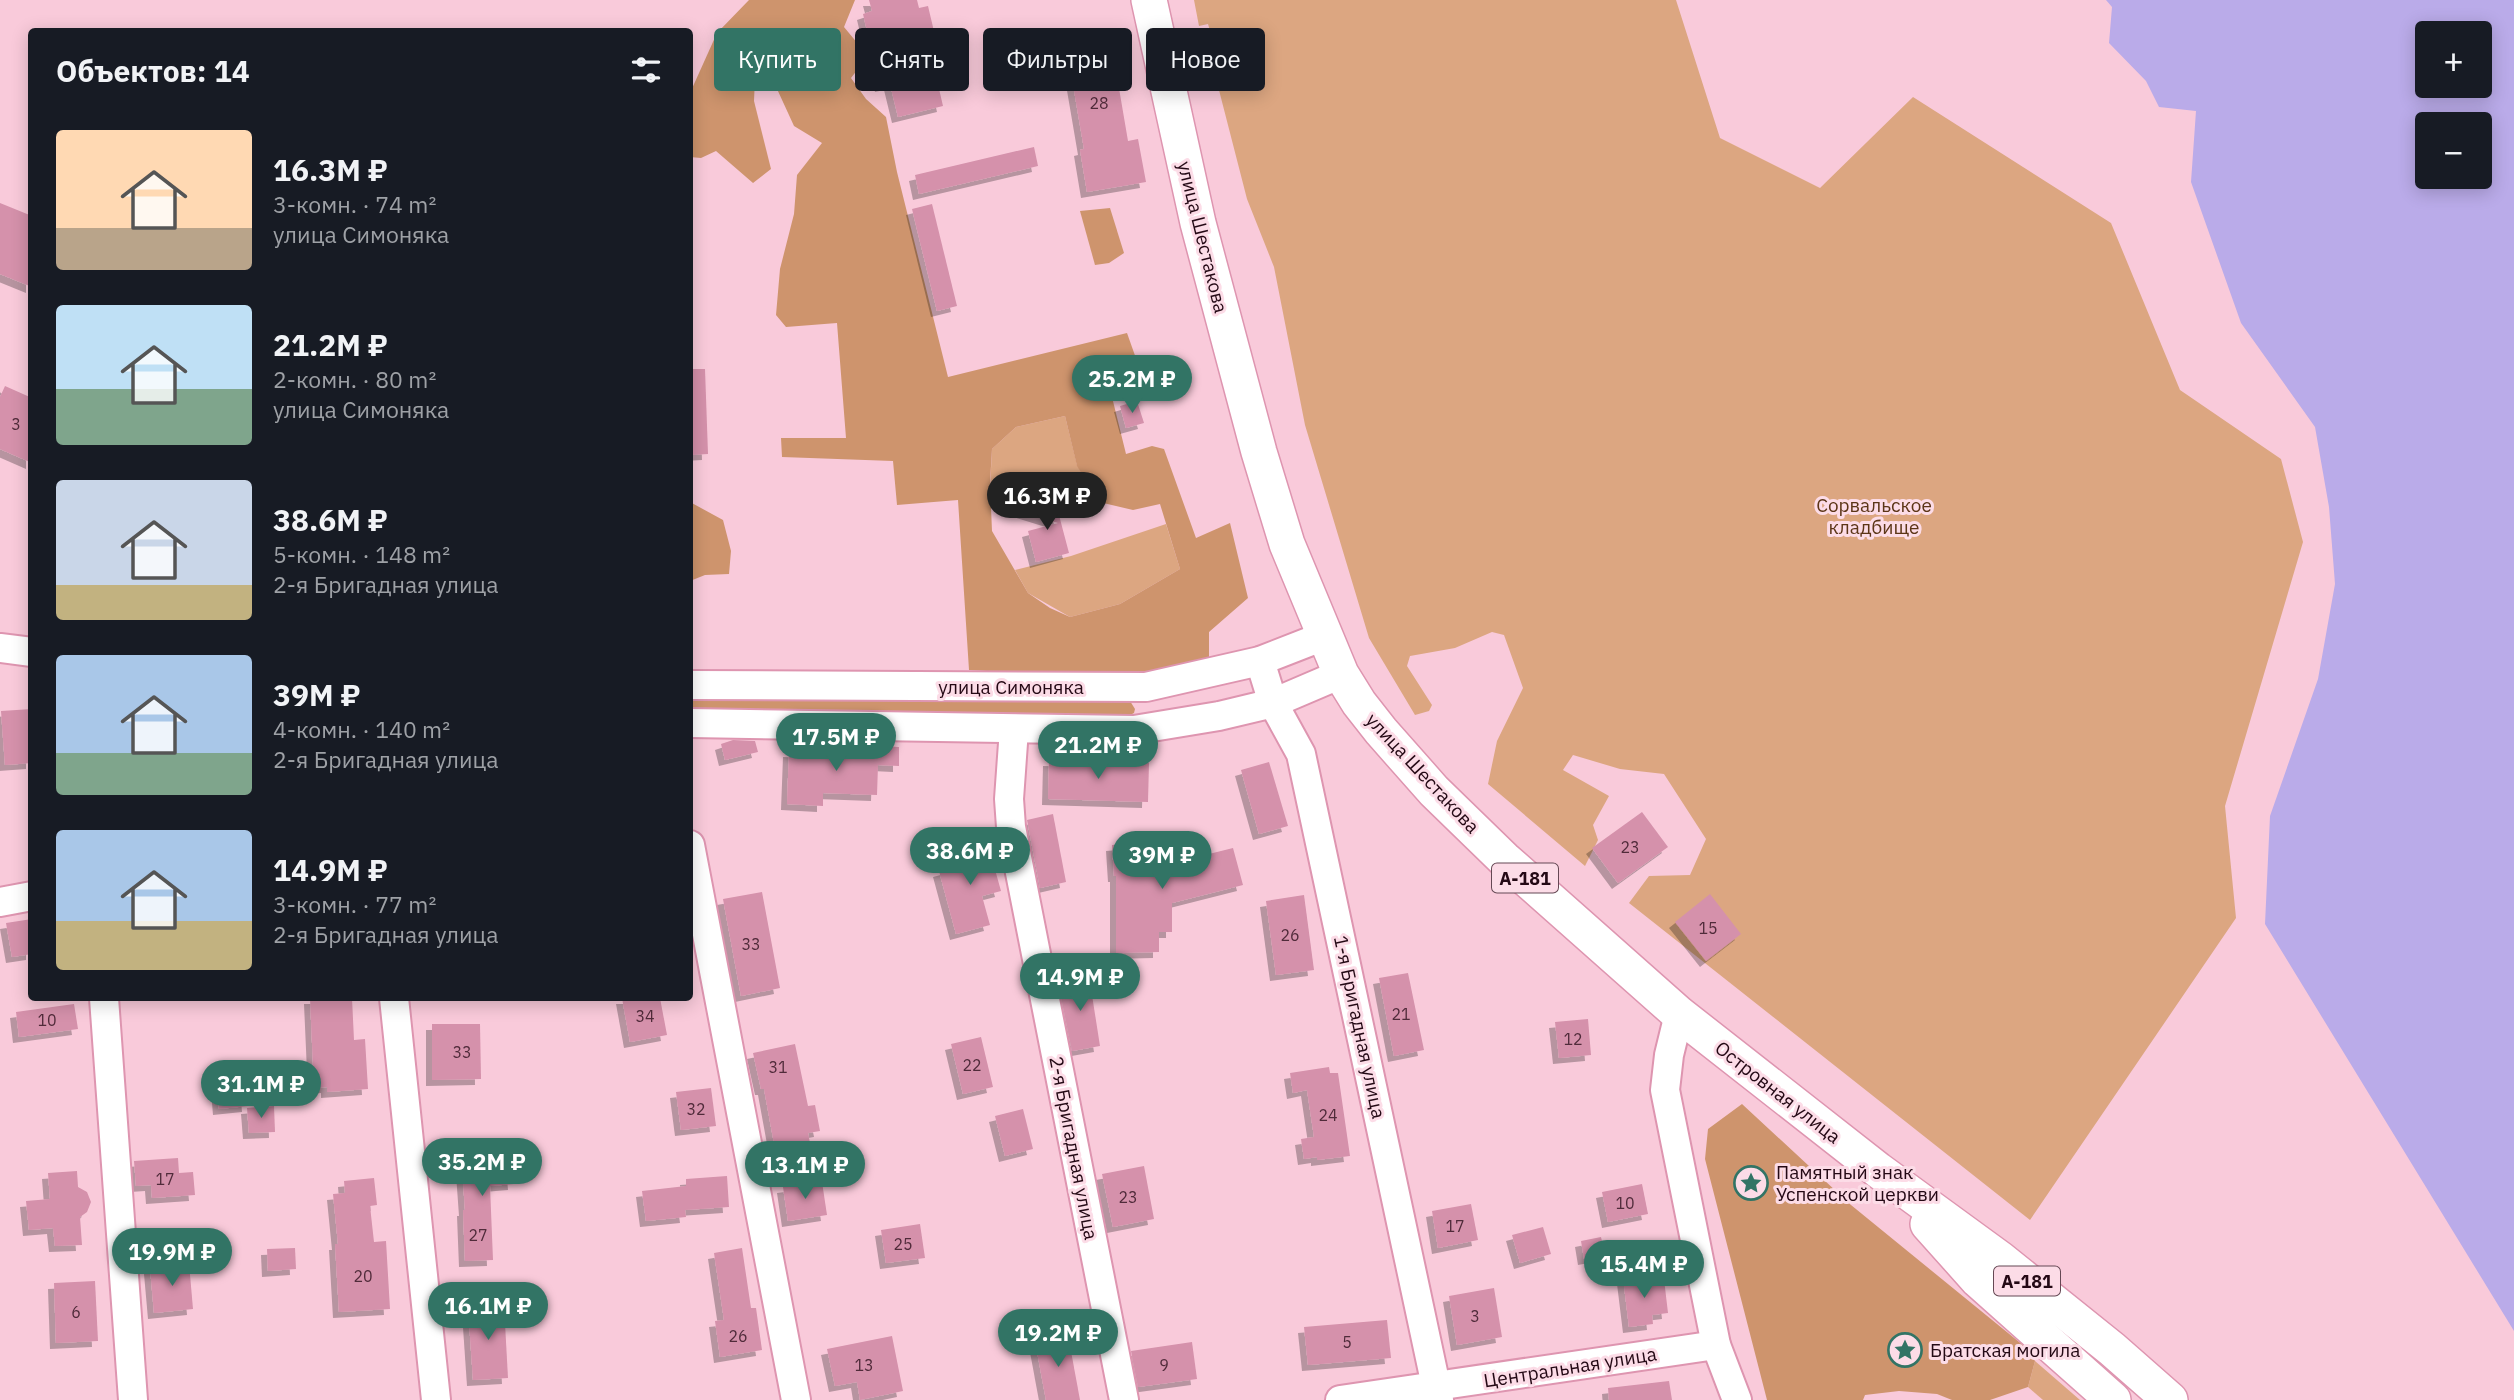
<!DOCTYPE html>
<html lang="ru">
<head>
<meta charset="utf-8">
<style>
	:root { --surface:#171b24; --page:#242831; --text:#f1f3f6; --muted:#9ea1a6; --accent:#327465 }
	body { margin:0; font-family:"IBM Plex Sans",sans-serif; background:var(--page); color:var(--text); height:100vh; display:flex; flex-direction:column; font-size:26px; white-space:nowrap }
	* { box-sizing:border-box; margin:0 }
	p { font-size:23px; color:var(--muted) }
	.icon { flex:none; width:38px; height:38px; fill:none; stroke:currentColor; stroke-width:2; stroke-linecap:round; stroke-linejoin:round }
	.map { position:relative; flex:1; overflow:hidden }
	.sheet { position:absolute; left:28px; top:28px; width:665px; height:973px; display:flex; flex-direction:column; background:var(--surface); border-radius:7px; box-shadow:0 4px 18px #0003 }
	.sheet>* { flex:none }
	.banner { position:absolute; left:714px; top:28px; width:665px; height:63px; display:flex; gap:14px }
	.buttons { position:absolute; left:2415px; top:21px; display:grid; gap:14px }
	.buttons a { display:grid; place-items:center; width:77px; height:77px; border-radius:7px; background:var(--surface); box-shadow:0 4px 18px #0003; font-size:35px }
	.price { position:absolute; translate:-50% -60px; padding:0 16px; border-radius:24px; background:var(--accent); color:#fff; font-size:23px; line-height:46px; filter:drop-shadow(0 2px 4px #0008) }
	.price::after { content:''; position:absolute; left:50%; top:42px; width:21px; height:16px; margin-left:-10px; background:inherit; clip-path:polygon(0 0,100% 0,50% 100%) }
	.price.selected { background:#222; color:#fff }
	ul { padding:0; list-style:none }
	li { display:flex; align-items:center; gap:21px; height:175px; padding:0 28px }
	li span { display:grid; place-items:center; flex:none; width:196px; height:140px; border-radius:7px; color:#555 }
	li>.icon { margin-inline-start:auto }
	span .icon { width:84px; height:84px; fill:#fffc; stroke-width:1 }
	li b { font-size:30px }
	h2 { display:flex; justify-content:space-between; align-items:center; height:84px; padding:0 28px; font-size:30px }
	.pill { padding:0 24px; border-radius:7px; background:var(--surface); box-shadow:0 4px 18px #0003; font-size:24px; line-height:63px }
	.pill.selected { background:var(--accent); color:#fff }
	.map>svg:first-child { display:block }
	.green { fill:#dca681 }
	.forest { fill:#ce946d; fill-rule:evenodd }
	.water { fill:#baabe9; fill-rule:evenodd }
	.building { fill:#d591ab; filter:url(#shadow) }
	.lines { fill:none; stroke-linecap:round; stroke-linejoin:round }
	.minor-casing { stroke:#de95b0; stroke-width:32 }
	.major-casing { stroke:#de95b0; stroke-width:38 }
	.minor { stroke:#fff; stroke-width:28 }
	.major { stroke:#fff; stroke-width:35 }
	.labels { text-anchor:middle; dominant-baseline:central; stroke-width:6; stroke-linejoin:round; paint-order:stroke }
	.number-label { font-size:16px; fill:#502b3a }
	.shield { fill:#fcdce7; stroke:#654854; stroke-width:2 }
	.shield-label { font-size:18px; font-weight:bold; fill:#240915 }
	.street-label { font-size:19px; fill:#240915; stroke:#fcdce7 }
	.park-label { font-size:19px; fill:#5c3517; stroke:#fcdce7 }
	.poi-label { font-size:19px; fill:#240915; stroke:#fcdce7; text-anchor:start }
</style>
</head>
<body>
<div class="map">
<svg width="2514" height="1400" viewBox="0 0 2514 1400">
	<defs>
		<filter id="shadow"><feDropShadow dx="-6" dy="6" stdDeviation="0" flood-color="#0004"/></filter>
	</defs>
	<rect width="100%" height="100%" fill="#f9cada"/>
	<g class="green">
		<polygon points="1194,0 1676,0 1720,138 1820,188 1913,97 2111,223 2180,390 2281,459 2303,542 2225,806 2236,918 2030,1220 1629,903 1649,876 1690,875 1706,839 1664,774 1620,769 1573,755 1563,770 1609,796 1593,825 1598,840 1585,866 1488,784 1497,741 1523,688 1504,635 1492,632 1455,648 1410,656 1407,666 1432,705 1429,711 1415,715 1369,638 1305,425 1274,267 1247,199 1211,59 1217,55 1208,24 1199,26"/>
		<polygon points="1065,416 1077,465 1099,502 1065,514 1054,485 990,488 992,449 1016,427"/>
		<polygon points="1166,524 1180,569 1120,604 1070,617 1028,593 1015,570 1071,556"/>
		<polygon points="2035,1361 2080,1400 2043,1400 2028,1387"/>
	</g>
	<g class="forest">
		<path d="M749,0h106l-11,27 24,29 -17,22 15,21 20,18 11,55 51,205 179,-44 11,31 2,13 -12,10 -12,-2 -16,-9 -4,4 15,13 15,61 26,-8 12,3 32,89 34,-15 18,75 -39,34v30l-63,18 -177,-10 -11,-170 -61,5 -4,-44 -111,-4 -1,-19h65l-9,-115 -51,4 -10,-12 4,-46 14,-55 3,-39 25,-32 -28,-17 -22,-48h-17l-1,23 17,68 -18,14 -37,-32 -15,7 -11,-1v-64l27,-60zM1065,416l12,50 22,36 34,8 27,-6 20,65 -60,35 -50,13 -20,-9 -22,-15 -36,-62 -2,-48 2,-34 24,-22z"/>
		<polygon points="1110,208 1124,253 1109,263 1095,265 1080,211"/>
		<polygon points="690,502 723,520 731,551 729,574 705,575 690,581"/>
		<polygon points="690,698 1130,701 1135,709 1134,713 1128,716 690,713"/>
		<polygon points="1742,1104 1851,1205 2024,1346 2035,1361 2028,1387 1990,1400 1952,1400 1937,1394 1899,1391 1865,1395 1863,1400 1767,1400 1705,1159 1708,1129"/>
	</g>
	<path class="water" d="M2106,0h408v1331l-249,-407 5,-108 48,-137 17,-95 -6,-77 -14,-80 -74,-104 -50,-141 5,-71 -37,-4 -13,-26 -37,-38 3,-36zM2427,33h53v53h-53zM2427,124h53v53h-53z"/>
	<g class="building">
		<polygon points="869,0 917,0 919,8 928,6 941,61 933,63 943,106 898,117 890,84 881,86 868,35 863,14 872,11"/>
		<polygon points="1114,59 1128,141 1138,139 1146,182 1087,192 1080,150 1084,149 1070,67"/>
		<polygon points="1034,147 1038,166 919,194 915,175"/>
		<polygon points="0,203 32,216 32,287 0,274"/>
		<polygon points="932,204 957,306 937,311 912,209"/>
		<polygon points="690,369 705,369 708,454 690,455"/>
		<polygon points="5,386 32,398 32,463 0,449 0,397"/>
		<polygon points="1137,401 1144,423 1126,428 1120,406"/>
		<polygon points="1055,500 1069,553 1036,562 1028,531 1058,523 1016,510"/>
		<polygon points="32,709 32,763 5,765 1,711"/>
		<polygon points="733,740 755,741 758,752 725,760 721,744"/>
		<polygon points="857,745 899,747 899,766 878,765 877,795 823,793 823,806 787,804 789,751 856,754"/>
		<polygon points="1049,760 1149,763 1148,802 1048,799"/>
		<polygon points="1269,762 1288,826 1259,834 1241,770"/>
		<polygon points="1642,812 1668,847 1618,883 1592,848"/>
		<polygon points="1053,814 1066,882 1040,888 1027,820"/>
		<polygon points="987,841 1001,891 982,896 990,925 956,934 939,871 958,866 954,850"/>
		<polygon points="1151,842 1153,868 1233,848 1243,885 1172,903 1172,932 1159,932 1159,952 1116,953 1116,876 1114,876 1112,845"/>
		<polygon points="762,892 780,988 741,996 723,899"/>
		<polygon points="1710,894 1741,934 1706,961 1675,922"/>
		<polygon points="1304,895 1314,970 1276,975 1266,901"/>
		<polygon points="32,919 32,954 12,957 6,923"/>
		<polygon points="1408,973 1424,1050 1394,1056 1379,978"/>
		<polygon points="1089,976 1100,1046 1072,1051 1058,982"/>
		<polygon points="310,998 352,998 354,1040 365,1039 368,1089 327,1092 327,1087 314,1088"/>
		<polygon points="622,998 660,998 667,1035 630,1042"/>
		<polygon points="74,1004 78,1029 19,1037 16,1012"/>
		<polygon points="1588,1019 1591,1055 1559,1058 1555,1022"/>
		<polygon points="432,1024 480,1024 481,1079 432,1080"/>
		<polygon points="981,1037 993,1087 963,1094 951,1044"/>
		<polygon points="795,1044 808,1106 815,1105 820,1131 808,1133 810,1143 775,1149 764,1089 761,1089 753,1053"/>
		<polygon points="1329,1067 1330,1073 1338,1073 1350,1156 1317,1160 1317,1157 1304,1159 1301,1139 1314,1137 1307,1090 1293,1093 1290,1073"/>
		<polygon points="246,1082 248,1106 219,1109 217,1085"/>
		<polygon points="711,1088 716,1126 681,1130 676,1092"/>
		<polygon points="274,1106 275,1132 249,1133 247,1108"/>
		<polygon points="1023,1109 1033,1149 1005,1156 995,1116"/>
		<polygon points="511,1149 514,1184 490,1186 493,1260 465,1261 463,1210 465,1210 461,1154"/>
		<polygon points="178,1158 179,1173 193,1172 195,1195 152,1198 151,1185 136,1186 134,1161"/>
		<polygon points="1144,1166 1154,1219 1113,1227 1102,1174"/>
		<polygon points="77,1171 78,1187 87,1192 91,1202 87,1212 80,1217 82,1245 55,1246 53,1228 29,1230 26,1201 50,1199 48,1173"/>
		<polygon points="727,1176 729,1207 685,1210 686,1217 646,1221 642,1191 686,1186 686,1179"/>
		<polygon points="374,1178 377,1205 370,1206 374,1242 386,1241 390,1309 339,1312 335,1244 338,1244 333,1194 345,1193 344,1181"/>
		<polygon points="822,1182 827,1215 788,1221 783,1187"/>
		<polygon points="1642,1184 1648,1214 1608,1222 1602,1192"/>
		<polygon points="1471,1204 1478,1240 1438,1248 1432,1211"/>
		<polygon points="920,1224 925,1258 886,1263 881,1230"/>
		<polygon points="1543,1227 1551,1254 1520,1263 1512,1235"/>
		<polygon points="1601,1237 1605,1255 1584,1259 1581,1241"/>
		<polygon points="295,1248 296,1269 268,1271 267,1249"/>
		<polygon points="742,1248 751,1308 756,1308 762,1350 720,1357 715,1321 724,1320 714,1253"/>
		<polygon points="189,1263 193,1309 154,1313 150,1268"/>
		<polygon points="1647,1275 1648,1281 1664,1279 1668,1313 1652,1315 1653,1324 1629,1327 1623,1278"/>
		<polygon points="95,1281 98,1341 56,1343 54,1283"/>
		<polygon points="1494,1288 1502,1337 1457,1345 1449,1296"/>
		<polygon points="504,1305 508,1378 473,1380 468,1307"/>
		<polygon points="1387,1320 1391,1358 1308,1365 1304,1327"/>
		<polygon points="1068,1335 1080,1400 1046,1400 1035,1341"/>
		<polygon points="892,1336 903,1391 860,1400 857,1382 835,1386 827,1349"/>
		<polygon points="1192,1342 1197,1379 1138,1387 1131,1351"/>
		<polygon points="1669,1381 1672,1400 1609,1400 1608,1388"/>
	</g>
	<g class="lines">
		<g class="minor-casing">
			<g id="minor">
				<polyline points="0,648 32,652"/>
				<polyline points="1260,661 1273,703 1301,754 1439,1400"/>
				<polyline points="690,685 1146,687 1260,661 1324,636"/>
				<polyline points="690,723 1134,730 1219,716 1273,703 1341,674"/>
				<polyline points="1014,729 1009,799 1011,827 1124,1400"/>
				<polyline points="690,845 796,1400"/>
				<polyline points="0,902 32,896"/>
				<polyline points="104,998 133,1400"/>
				<polyline points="394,998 436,1400"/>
				<polyline points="1679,1014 1669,1055 1665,1090 1716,1345 1737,1400"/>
				<polyline points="1340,1400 1716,1345"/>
			</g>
		</g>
		<g class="major-casing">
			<g id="major">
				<polyline points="1149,0 1198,223 1259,452 1287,544 1341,674 1359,703 1381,731 1434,791 1504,859 1679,1014 1878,1170 2000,1259 2112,1349 2170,1400"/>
				<polyline points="1928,1224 1978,1280 2113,1400"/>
			</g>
		</g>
		<use href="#minor" class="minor"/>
		<use href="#major" class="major"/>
	</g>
	<defs>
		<g id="sight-ring" transform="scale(1.75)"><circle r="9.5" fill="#fcdce7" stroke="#327465" stroke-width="1.5"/><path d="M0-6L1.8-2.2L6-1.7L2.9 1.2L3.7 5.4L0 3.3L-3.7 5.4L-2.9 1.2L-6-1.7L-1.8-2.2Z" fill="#327465"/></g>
	</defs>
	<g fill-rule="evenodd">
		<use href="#sight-ring" x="1751" y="1183"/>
		<use href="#sight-ring" x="1905" y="1350"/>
	</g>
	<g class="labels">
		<g class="number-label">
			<text x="1099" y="103">28</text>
			<text x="16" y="424">3</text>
			<text x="1630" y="847">23</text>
			<text x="1708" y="928">15</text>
			<text x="1290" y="935">26</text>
			<text x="751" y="944">33</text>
			<text x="1401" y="1014">21</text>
			<text x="645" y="1016">34</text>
			<text x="47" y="1020">10</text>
			<text x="1573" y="1039">12</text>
			<text x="462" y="1052">33</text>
			<text x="972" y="1065">22</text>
			<text x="778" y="1067">31</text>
			<text x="696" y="1109">32</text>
			<text x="1328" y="1115">24</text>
			<text x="165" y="1179">17</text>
			<text x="1128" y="1197">23</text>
			<text x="1625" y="1203">10</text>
			<text x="1455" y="1226">17</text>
			<text x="478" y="1235">27</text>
			<text x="903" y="1244">25</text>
			<text x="363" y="1276">20</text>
			<text x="76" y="1312">6</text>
			<text x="1475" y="1316">3</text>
			<text x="738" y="1336">26</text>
			<text x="1347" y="1342">5</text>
			<text x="864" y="1365">13</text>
			<text x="1164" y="1365">9</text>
		</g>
		<g class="shield">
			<rect x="1492" y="863.5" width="66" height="29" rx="5"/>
			<rect x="1994" y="1266.5" width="66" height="29" rx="5"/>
		</g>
		<g class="shield-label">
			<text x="1525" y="878">А-181</text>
			<text x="2027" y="1281">А-181</text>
		</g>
		<g class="street-label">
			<text transform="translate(1203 237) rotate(76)">улица Шестакова</text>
			<text x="1011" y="687">улица Симоняка</text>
			<text transform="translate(1423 773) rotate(47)">улица Шестакова</text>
			<text transform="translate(1360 1027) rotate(78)">1-я Бригадная улица</text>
			<text transform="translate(1778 1092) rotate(38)">Островная улица</text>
			<text transform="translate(1074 1148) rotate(79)">2-я Бригадная улица</text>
			<text transform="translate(1570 1367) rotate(-9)">Центральная улица</text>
		</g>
		<g class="park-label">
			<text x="1874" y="505">Сорвальское<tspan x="1874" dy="22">кладбище</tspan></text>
		</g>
		<g class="poi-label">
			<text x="1776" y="1172">Памятный знак<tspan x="1776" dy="22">Успенской церкви</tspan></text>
			<text x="1930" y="1350">Братская могила</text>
		</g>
	</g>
</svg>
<div class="buttons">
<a>+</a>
<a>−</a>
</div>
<b class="price" style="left:1132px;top:415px">25.2M ₽</b>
<b class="price selected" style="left:1047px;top:532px">16.3M ₽</b>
<b class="price" style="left:836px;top:773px">17.5M ₽</b>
<b class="price" style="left:1098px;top:781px">21.2M ₽</b>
<b class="price" style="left:970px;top:887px">38.6M ₽</b>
<b class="price" style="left:1162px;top:891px">39M ₽</b>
<b class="price" style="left:1080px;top:1013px">14.9M ₽</b>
<b class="price" style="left:261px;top:1120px">31.1M ₽</b>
<b class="price" style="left:482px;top:1198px">35.2M ₽</b>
<b class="price" style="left:805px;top:1201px">13.1M ₽</b>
<b class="price" style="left:172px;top:1288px">19.9M ₽</b>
<b class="price" style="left:1644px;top:1300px">15.4M ₽</b>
<b class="price" style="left:488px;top:1342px">16.1M ₽</b>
<b class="price" style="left:1058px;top:1369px">19.2M ₽</b>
<div class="banner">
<a class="pill selected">Купить</a>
<a class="pill">Снять</a>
<a class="pill">Фильтры</a>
<a class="pill">Новое</a>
</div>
<section class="sheet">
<h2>Объектов: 14<svg class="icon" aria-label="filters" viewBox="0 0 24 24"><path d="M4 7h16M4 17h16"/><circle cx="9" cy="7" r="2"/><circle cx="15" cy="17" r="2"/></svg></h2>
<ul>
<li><span style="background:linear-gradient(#ffd9b3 70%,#b9a48a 0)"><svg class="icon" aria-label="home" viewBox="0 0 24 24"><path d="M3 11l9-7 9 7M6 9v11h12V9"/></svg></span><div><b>16.3M ₽</b><p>3-комн. · 74 m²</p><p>улица Симоняка</p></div></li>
<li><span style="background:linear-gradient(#bfe0f5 60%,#7fa58c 0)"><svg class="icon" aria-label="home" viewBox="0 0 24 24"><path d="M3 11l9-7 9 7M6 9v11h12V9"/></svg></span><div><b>21.2M ₽</b><p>2-комн. · 80 m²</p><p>улица Симоняка</p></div></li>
<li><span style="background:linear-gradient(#c9d6e8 75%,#c2b280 0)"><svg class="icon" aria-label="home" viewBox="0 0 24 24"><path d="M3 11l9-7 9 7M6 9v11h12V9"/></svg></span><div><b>38.6M ₽</b><p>5-комн. · 148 m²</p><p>2-я Бригадная улица</p></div></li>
<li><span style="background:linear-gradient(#a9c7e8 70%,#7fa58c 0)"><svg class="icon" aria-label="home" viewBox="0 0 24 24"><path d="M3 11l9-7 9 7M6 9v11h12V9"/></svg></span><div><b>39M ₽</b><p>4-комн. · 140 m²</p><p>2-я Бригадная улица</p></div></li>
<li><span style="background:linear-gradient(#a9c7e8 65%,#c2b280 0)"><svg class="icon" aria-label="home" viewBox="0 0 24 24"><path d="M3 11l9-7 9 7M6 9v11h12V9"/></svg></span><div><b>14.9M ₽</b><p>3-комн. · 77 m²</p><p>2-я Бригадная улица</p></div></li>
</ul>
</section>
</div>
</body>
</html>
